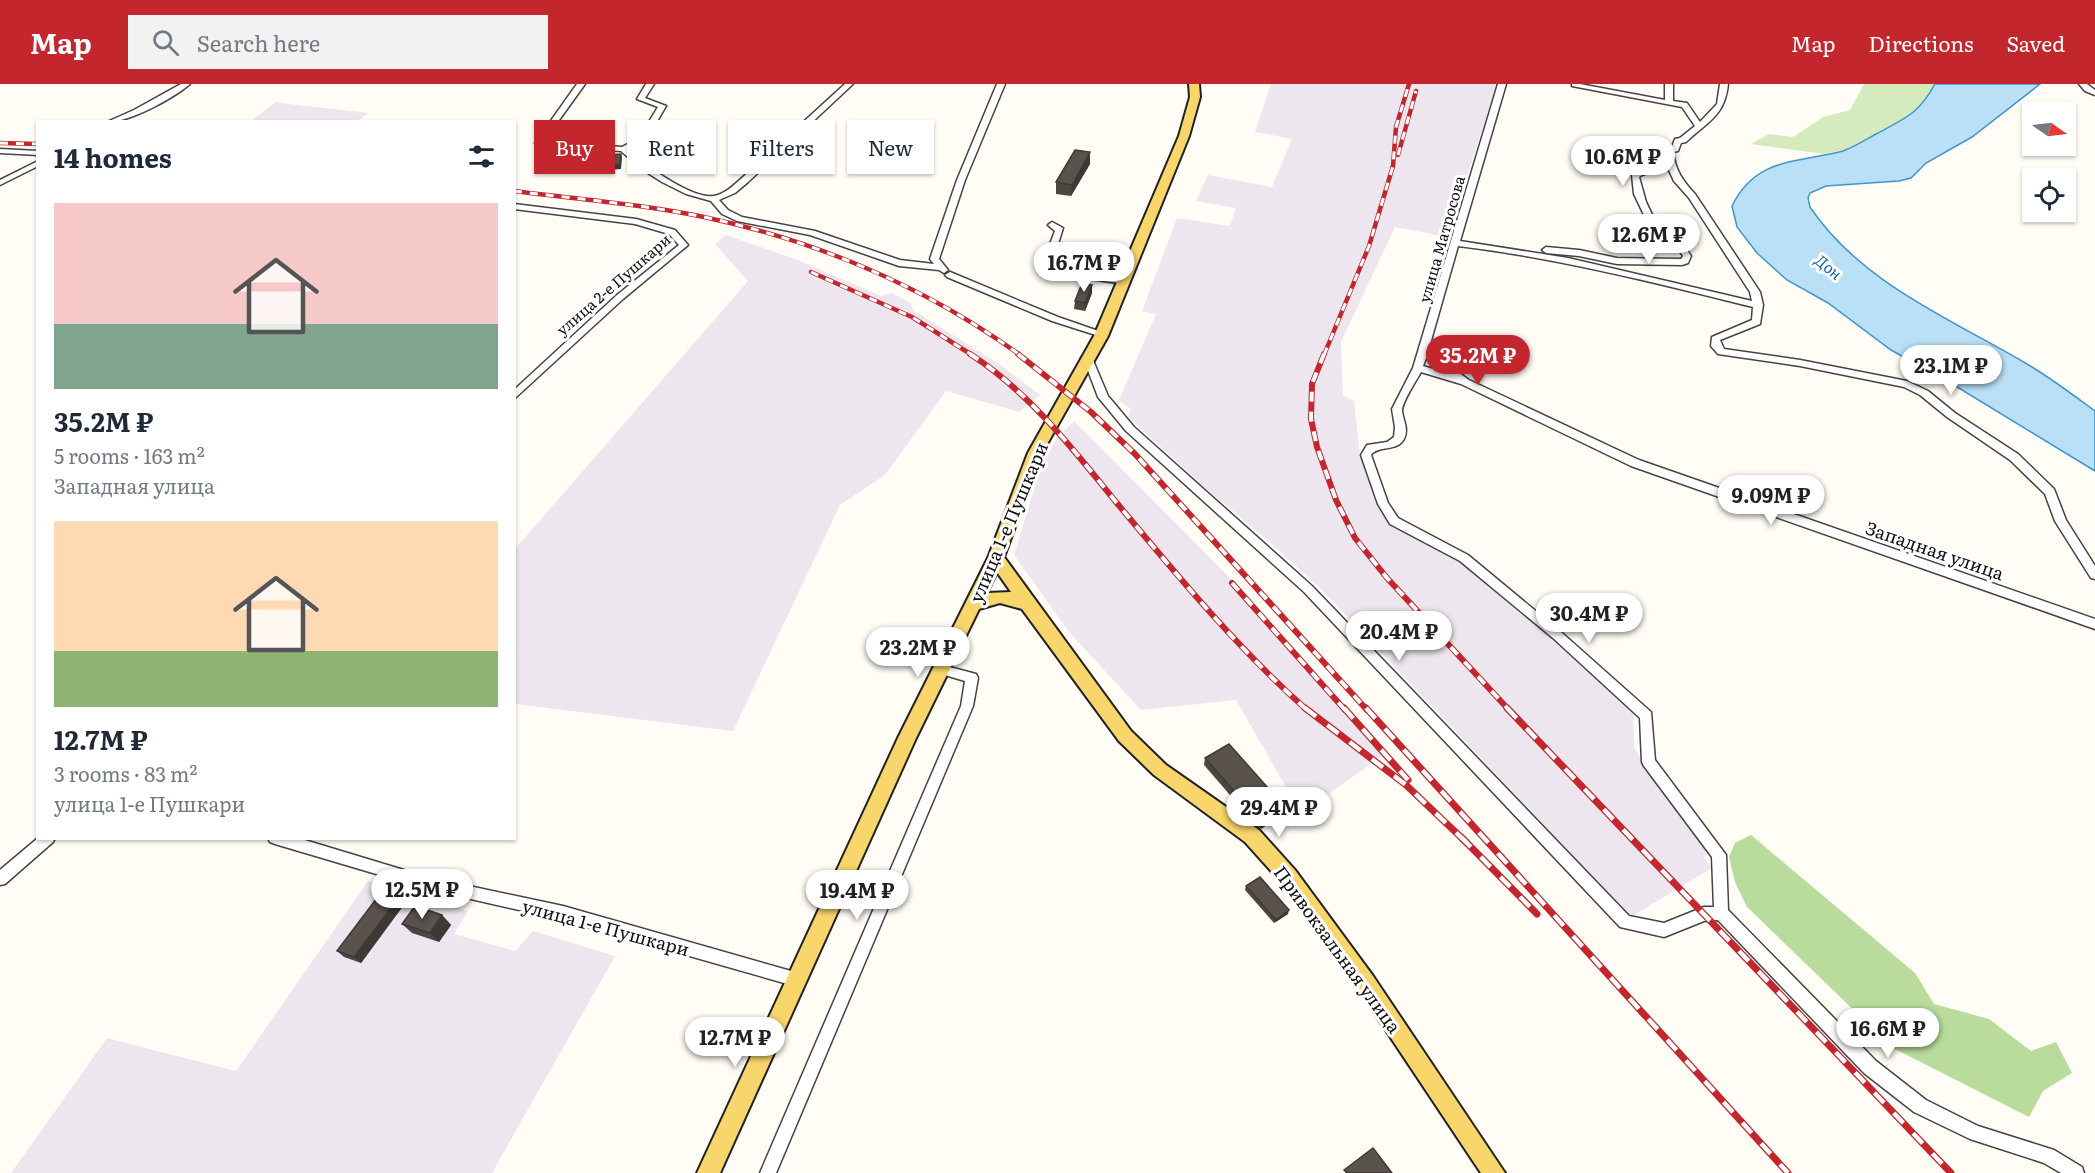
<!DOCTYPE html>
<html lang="en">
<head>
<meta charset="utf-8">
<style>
	:root { --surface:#fff; --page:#f2f2f3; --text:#1f2937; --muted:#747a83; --accent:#c4262e }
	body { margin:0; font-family:Literata,serif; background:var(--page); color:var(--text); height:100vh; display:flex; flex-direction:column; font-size:22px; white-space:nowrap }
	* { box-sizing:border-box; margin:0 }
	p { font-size:20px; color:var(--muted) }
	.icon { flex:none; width:33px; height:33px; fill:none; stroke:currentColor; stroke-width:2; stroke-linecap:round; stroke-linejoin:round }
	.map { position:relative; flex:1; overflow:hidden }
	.details { position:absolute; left:36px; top:36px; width:480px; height:720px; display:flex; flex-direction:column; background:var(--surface); border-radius:0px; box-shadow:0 2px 4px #0004 }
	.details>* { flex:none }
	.top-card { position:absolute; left:534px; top:36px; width:570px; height:54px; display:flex; gap:12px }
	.needle { width:39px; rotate:104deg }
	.fabs { position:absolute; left:2022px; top:18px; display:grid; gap:12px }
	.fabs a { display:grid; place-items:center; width:54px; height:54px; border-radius:0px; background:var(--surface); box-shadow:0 2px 4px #0004; font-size:30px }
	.price { position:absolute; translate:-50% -51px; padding:0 14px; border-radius:21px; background:#fff; color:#222; font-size:20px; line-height:39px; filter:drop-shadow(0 2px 3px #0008) }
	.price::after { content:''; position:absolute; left:50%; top:36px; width:18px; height:14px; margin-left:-9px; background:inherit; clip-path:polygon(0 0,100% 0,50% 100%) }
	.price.current { background:var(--accent); color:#fff }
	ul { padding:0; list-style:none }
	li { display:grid; align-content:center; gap:12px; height:318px; padding:0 18px }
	li span { display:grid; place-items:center; height:186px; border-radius:0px; color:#555 }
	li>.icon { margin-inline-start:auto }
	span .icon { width:108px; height:108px; fill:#fffc; stroke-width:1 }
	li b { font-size:26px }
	h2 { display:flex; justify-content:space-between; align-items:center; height:72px; padding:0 18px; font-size:26px }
	.chip { padding:0 21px; border-radius:0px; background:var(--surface); box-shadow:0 2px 4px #0004; font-size:21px; line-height:54px }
	.chip.current { background:var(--accent); color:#fff }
	header { display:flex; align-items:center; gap:36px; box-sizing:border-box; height:84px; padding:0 30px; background:var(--accent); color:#fff }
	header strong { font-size:28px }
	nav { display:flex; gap:33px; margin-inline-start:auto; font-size:21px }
	.search { width:420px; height:54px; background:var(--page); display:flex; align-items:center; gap:15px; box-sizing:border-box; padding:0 21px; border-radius:0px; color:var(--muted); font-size:22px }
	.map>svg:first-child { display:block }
	.industrial { fill:#eee6ef }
	.green { fill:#d5ebbd }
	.forest { fill:#b9dc9c }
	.water { fill:#b9e0f7; stroke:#3f96cf; stroke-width:1.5 }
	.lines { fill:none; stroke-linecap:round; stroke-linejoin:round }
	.minor-casing { stroke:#444; stroke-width:3 }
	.major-casing { stroke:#222; stroke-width:4 }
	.minor { fill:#fff; fill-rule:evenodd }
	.major { fill:#f9d66b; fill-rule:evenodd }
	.rail-far2-casing { stroke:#c4262e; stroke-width:4.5 }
	.rail-far1-casing { stroke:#c4262e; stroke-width:6 }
	.rail-casing { stroke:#c4262e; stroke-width:7 }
	.rail-far2 { stroke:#fff; stroke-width:3; stroke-dasharray:8; stroke-linecap:butt }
	.rail-far1 { stroke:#fff; stroke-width:4; stroke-dasharray:10; stroke-linecap:butt }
	.rail { stroke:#fff; stroke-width:4.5; stroke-dasharray:14; stroke-linecap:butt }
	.wall { fill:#4d4742 }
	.shaded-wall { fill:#3f3936 }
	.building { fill:#5a524d; stroke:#3f3936; stroke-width:1.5 }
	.labels { text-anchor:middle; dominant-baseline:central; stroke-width:6; stroke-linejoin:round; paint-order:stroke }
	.far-street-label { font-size:15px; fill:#111; stroke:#fff }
	.far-water-label { font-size:16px; font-style:italic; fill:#1768a6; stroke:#fff }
	.street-label { font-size:18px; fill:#111; stroke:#fff }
</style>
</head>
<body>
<header>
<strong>Map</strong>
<div class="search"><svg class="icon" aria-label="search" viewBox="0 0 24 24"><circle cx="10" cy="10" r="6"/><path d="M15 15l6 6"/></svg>Search here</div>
<nav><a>Map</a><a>Directions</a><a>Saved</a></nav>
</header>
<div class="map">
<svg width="2095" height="1089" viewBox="0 0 2095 1089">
	<rect width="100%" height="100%" fill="#fffdf5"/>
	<g class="industrial">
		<polygon points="1271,0 1497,0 1447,153 1395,143 1341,258 1343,312 1354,317 1360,372 1387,435 1423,459 1466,479 1633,626 1634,663 1658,703 1710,768 1704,773 1712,784 1631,833 1323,507 1274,462 1202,401 1128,333 1131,325 1119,316 1156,230 1142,227 1177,134 1230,142 1236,124 1196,117 1208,91 1272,103 1292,55 1255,48"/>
		<polygon points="276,18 289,20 368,29 358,37 251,37"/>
		<polygon points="726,151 798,176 881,212 892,209 911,219 913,226 999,280 1040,311 1019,328 946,307 885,391 840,421 733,647 515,620 515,465 748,197 715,160"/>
		<polygon points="1074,337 1230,494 1273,549 1388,668 1301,729 1236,616 1141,626 1069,548 1014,471 1041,383 1056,356"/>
		<polygon points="368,797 468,827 454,850 515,867 533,847 615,872 492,1089 11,1089 107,954 236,987"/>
	</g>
	<polygon class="green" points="1864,0 1935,0 1920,23 1905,36 1844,66 1824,70 1751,60 1769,50 1793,53 1823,33 1850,26"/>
	<polygon class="forest" points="1751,751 1915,889 1934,920 1989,935 2031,967 2056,958 2072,989 2043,1007 2029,1033 1893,964 1747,823 1735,798 1729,773 1735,759"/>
	<path class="water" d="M1935,0h105l-68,53 -46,26 -15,15 -12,3 -73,5 -16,7 -2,5 2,9c51,76 141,112 217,157 24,14 46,31 68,47v60l-146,-89 -58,-32 -63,-47 -41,-23 -30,-27 -20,-26 -5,-21c24,-49 65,-43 111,-55 11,-4 22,-11 33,-17 29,-16 42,-19 59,-50z"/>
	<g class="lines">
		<g class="minor-casing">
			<g id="minor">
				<path d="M181,0h9c-18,15 -60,38 -83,38l27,-12z"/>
				<path d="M577,0h8l-41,57 78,6 17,-9 19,-31 -21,-8 9,-15h8l-9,14 21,8 -21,36 -17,8c15,14 65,50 86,46 11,-2 20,-11 28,-18l103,-94h8l-105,98 -13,11 -16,7 9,10 14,7 73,14 85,29 34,4 -4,-5 27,-79 40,-96h8l-40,96 -26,79 9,11 -4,3 -5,-3 -40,-4 -89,-31 -73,-14 -15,-7 -11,-13 -25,-7 -24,-12 -22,-14 -19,-17 -85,-6 -1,-2z"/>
				<path d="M1498,0h8l-46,157 108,17 184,43 -2,-9 -61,-94 -15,-17 -7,-15 -25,9 -3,2 7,25 19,40 -1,2 -7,-2 -23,-48 -2,-19 4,-4 30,-9v-14l6,-1 3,-8 5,-1 15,-12 -13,-19 -110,-21v-2h8l85,16v-16h8v17l14,2 13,19 17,-18 3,-20h8c-3,32 -21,38 -42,58l-5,1 -3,8 -5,1c2,18 10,29 22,42l65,98 3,13 -3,19 -40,16 4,9 76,11 107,21 21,10 27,22 63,41 36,35 12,31 29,46v13l-4,-1 -36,-57 -10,-27 -35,-34 -63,-43 -27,-22 -16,-8 -104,-21 -82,-12 -7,-8 1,-9 40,-17 1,-13c-97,-24 -195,-49 -295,-61l-30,105 41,29 170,80 456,159v10l-464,-163 -170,-82 -40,-12c-5,9 -19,30 -19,39 1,9 7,18 2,28 -7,13 -26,6 -33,16l17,48 10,15 70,37 93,77 90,80 4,48 71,95 2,55 148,151 50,39 52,26 76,24 28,17 2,6h-23l-17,-10 -74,-24 -56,-27 -50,-39 -146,-153 -14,1 -40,16 -44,-10 -316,-335 -178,-161 -28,-34 -14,-37 2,-2h6l16,38 26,31 178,159 317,330 35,7 40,-16h10l-2,-50 -68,-91 -2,-4 -2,-44 -87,-80 -93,-77 -70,-37 -12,-20 -17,-49 6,-10 20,-3 7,-5 1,-10 -3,-18 21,-41zM1426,274l20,15 -23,-7z"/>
				<polygon points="2079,0 2087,0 2095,6 2095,11 2085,7"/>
				<polygon points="0,65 38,67 38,71 0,69"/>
				<polygon points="38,77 38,82 0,101 0,96"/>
				<polygon points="514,120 636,135 675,146 688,161 623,215 514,315 514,306 617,211 679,161 669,150 635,140 514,125"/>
				<path d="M1052,138l11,6 -11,35 11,5 64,11v4c-14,1 -77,-10 -84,-21l12,-31 -7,-6z"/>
				<polygon points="1682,162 1685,163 1691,172 1688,179 1682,181 1617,180 1579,172 1546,169 1542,166 1546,163 1579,166 1617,174 1681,175 1683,172 1678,165"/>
				<polygon points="950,188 1058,233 1107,250 1102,253 1052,237 947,193 945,191"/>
				<polygon points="942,581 976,590 978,594 973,622 776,1089 760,1089 961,622 965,597 938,589 936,586 938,583"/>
				<polygon points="38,754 55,754 53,758 5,800 0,801 0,786"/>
				<polygon points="268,754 298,754 427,793 563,822 798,889 803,891 805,896 803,901 798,903 563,836 427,805 275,760 270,758"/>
			</g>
		</g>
		<g class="major-casing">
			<path id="major" d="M1189,0h10l1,13 -11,39 -81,200 -66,117 -38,104 127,174 35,34 93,65 36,40 78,106 132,197h-24l-122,-183 -78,-108 -36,-40 -91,-67 -35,-34 -97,-132 -22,-6 -21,6 -63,129 -196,435h-23l201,-435 90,-180 40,-105 66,-117 85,-200 11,-39zM997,488l14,20 -24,1z"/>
		</g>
		<use href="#minor" class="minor"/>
		<use href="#major" class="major"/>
		<g class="rail-far2-casing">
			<g id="rail-far2">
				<polyline points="0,59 38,60"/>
				<polyline points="1398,71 1416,7"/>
				<path d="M514,107c63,8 127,13 190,26 113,24 222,70 316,138"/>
				<polyline points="811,188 912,233 972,271"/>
				<polyline points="1324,271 1369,162 1393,82 1396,43 1409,0"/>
			</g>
		</g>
		<g class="rail-far1-casing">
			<g id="rail-far1">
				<path d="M970,270c58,37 103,95 146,148 60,72 121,146 191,208"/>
				<polyline points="1018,270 1091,328 1135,370 1367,626"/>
				<polyline points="1324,270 1312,300 1311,335 1317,363 1336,416 1355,454 1387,494 1509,626"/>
				<polyline points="1232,499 1345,626"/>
			</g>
		</g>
		<g class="rail-casing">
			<g id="rail">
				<polyline points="1305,624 1406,701 1467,759"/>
				<polyline points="1344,624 1408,696"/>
				<polyline points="1366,624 1788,1089"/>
				<polyline points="1507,624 1951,1089"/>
				<polyline points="1461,753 1537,830"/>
			</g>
		</g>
		<use href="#rail-far2" class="rail-far2"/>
		<use href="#rail-far1" class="rail-far1"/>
		<use href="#rail" class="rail"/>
	</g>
	<g class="wall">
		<polygon points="1090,80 1071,112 1056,110 1056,98"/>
		<polygon points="1092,209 1085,227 1074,225 1075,217"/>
		<polygon points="1205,674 1283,730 1261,745 1255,740 1204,681"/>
		<polygon points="1246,802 1288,830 1274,839 1245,806"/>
		<polygon points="403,822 361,879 344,873 337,867"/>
		<polygon points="442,831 451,841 439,858 412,849 402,840"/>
	</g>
	<g class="shaded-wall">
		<polygon points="1090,68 1090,80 1071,112 1072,101"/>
		<polygon points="621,70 622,74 621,85 608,86 607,82"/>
		<polygon points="1092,201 1092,209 1085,227 1085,219"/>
		<polygon points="1285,723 1283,730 1261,745 1263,738"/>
		<polygon points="397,816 403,822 361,879 354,873"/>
		<polygon points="1289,826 1288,830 1274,839 1276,836"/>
		<polygon points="442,831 451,841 439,858 430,849"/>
	</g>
	<g class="building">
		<polygon points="1075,66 1090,68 1072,101 1056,98"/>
		<polygon points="621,70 620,81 607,82 608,71"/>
		<polygon points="1082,199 1092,201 1085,219 1075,217"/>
		<polygon points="1229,660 1285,723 1263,738 1257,733 1205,674"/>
		<polygon points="1260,793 1289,826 1276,836 1246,802"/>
		<polygon points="380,810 397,816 354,873 337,867"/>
		<polygon points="415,822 442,831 430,849 402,840"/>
		<polygon points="1373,1064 1392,1089 1347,1089 1344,1086"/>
	</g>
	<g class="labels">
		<g class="far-street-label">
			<text transform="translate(1441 155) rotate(-74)">улица Матросова</text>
			<text transform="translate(613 200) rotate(-41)">улица 2-е Пушкари</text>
		</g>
		<g class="far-water-label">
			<text transform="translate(1829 182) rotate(39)">Дон</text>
		</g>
		<g class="street-label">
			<text transform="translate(1008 438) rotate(-67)">улица 1-е Пушкари</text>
			<text transform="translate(1935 466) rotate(19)">Западная улица</text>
			<text transform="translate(606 843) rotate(15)">улица 1-е Пушкари</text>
			<text transform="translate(1338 865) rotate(54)">Привокзальная улица</text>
		</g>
	</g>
</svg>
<div class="fabs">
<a><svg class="needle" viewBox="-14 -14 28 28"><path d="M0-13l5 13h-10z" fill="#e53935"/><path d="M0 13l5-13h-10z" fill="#747a83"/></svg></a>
<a><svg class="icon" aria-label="locate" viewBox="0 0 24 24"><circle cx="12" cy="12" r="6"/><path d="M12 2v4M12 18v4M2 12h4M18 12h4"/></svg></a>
</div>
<b class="price" style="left:1623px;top:103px">10.6M ₽</b>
<b class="price" style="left:1649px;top:181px">12.6M ₽</b>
<b class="price" style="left:1084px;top:209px">16.7M ₽</b>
<b class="price current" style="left:1478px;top:302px">35.2M ₽</b>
<b class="price" style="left:1951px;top:312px">23.1M ₽</b>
<b class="price" style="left:1771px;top:442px">9.09M ₽</b>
<b class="price" style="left:1589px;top:560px">30.4M ₽</b>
<b class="price" style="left:1399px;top:578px">20.4M ₽</b>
<b class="price" style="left:918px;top:594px">23.2M ₽</b>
<b class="price" style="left:1279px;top:754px">29.4M ₽</b>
<b class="price" style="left:422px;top:836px">12.5M ₽</b>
<b class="price" style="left:857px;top:837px">19.4M ₽</b>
<b class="price" style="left:1888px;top:975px">16.6M ₽</b>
<b class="price" style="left:735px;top:984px">12.7M ₽</b>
<div class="top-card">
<a class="chip current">Buy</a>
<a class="chip">Rent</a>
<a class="chip">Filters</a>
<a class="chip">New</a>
</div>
<section class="details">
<h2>14 homes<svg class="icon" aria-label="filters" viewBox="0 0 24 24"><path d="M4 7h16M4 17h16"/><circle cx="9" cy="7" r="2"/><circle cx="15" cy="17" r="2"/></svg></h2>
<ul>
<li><span style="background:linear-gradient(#f6c9c9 65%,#7fa58c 0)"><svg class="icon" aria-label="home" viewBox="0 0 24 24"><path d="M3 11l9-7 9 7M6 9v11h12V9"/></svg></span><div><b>35.2M ₽</b><p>5 rooms · 163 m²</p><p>Западная улица</p></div></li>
<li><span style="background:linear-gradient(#ffd9b3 70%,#8fb573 0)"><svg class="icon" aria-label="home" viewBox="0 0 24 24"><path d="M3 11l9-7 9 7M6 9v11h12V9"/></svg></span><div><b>12.7M ₽</b><p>3 rooms · 83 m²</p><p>улица 1-е Пушкари</p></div></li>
</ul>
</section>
</div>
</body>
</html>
